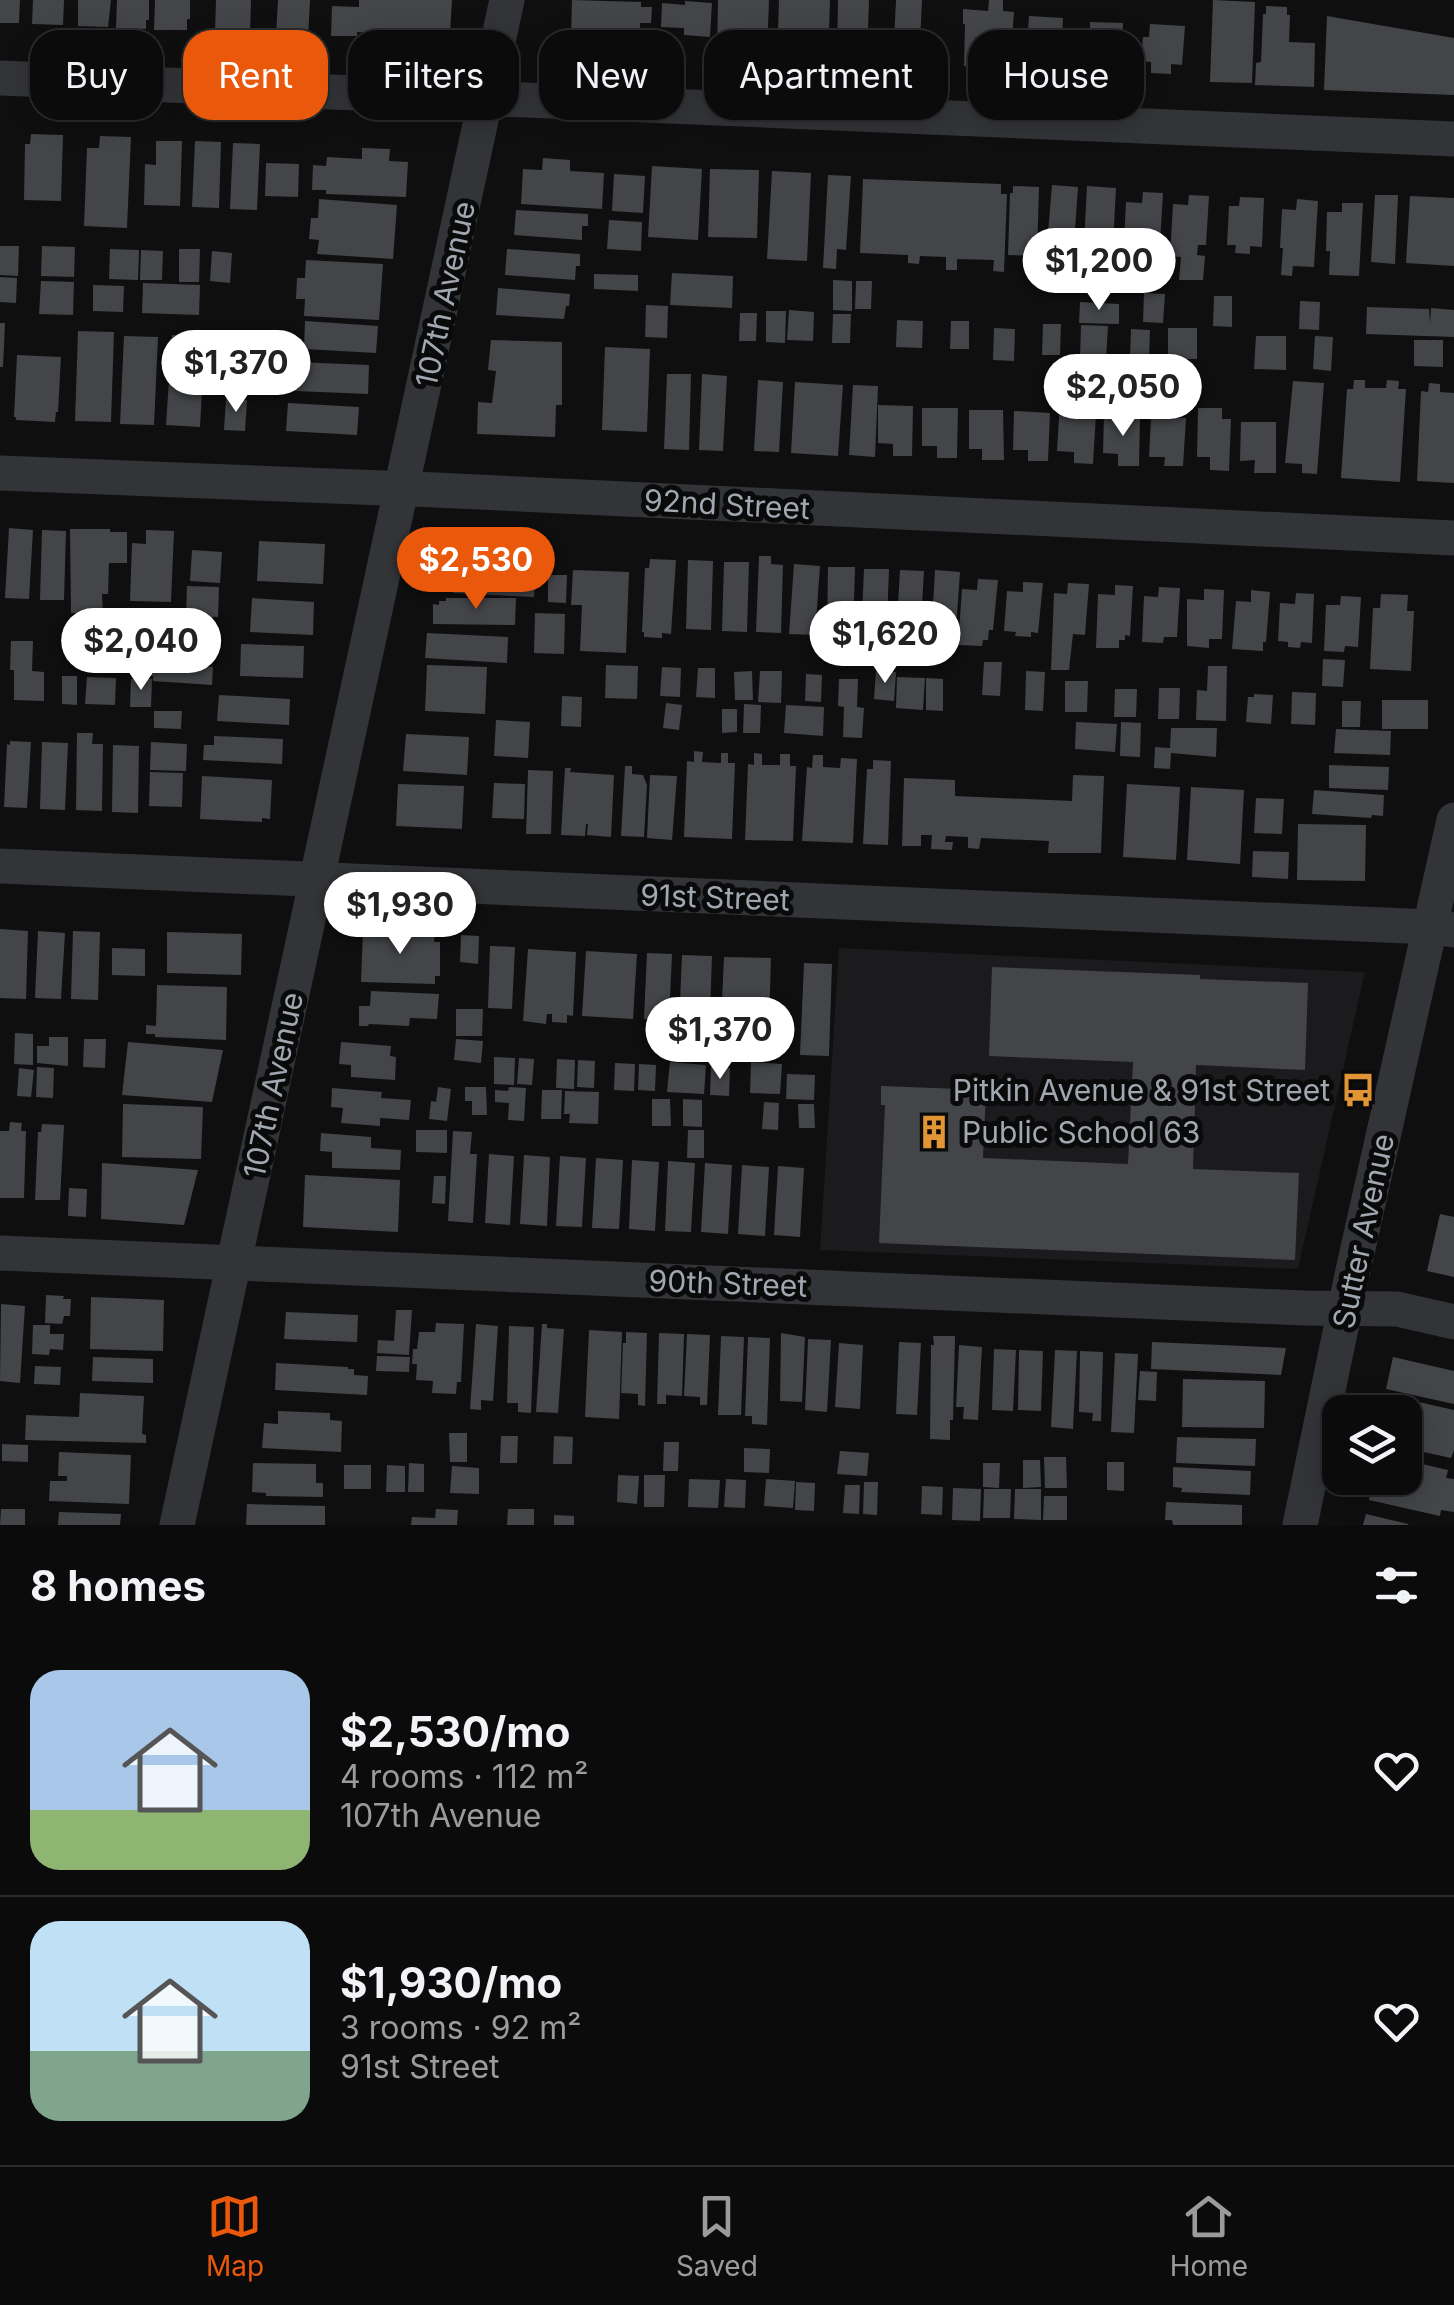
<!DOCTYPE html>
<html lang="en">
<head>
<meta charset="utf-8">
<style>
	:root { --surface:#0b0b0c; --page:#141415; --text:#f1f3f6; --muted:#9a9b9d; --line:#2b2b2d; --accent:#ea580c }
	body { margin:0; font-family:Inter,sans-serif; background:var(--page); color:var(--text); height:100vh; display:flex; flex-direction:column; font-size:38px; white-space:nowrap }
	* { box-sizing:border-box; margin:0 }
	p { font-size:32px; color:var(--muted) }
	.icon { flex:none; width:55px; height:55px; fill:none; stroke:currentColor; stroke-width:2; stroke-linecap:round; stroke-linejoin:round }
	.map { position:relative; height:1525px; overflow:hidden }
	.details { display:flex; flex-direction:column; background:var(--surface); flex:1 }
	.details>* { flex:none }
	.banner { position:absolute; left:30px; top:30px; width:1395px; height:90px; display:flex; gap:20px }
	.fabs { position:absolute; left:1322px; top:1395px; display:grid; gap:20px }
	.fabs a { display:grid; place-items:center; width:100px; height:100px; border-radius:20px; background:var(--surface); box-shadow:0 5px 25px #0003,0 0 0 2px var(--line); font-size:50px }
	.price { position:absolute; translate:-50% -85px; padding:0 22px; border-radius:35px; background:#fff; color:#222; font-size:32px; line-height:65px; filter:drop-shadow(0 2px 5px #0008) }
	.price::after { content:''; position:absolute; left:50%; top:60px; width:30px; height:22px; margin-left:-15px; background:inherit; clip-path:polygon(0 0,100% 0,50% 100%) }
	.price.active { background:var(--accent); color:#fff }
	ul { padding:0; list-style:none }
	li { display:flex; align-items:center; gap:30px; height:250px; padding:0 30px }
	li+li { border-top:2px solid var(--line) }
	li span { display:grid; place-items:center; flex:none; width:280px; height:200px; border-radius:30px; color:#555 }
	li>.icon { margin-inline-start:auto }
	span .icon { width:120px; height:120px; fill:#fffc; stroke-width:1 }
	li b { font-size:42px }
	h2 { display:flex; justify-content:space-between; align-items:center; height:120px; padding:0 30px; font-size:42px }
	.chip { padding:0 35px; border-radius:30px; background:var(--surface); box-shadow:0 5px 25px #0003,0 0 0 2px var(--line); font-size:35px; line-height:90px }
	.chip.active { background:var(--accent); color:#fff }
	.tab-bar { display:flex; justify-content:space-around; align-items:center; height:140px; border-top:2px solid var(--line); background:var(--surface); font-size:28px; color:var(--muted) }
	.tab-bar a { display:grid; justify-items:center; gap:5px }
	.tab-bar .active { color:var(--accent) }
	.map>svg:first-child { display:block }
	.built { fill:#1b1b1d }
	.building { fill:#434548 }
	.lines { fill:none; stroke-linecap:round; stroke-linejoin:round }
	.minor { stroke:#323437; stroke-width:35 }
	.labels { text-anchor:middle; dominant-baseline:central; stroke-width:10; stroke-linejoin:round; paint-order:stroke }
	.street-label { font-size:30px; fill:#a1a7b0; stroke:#0a0a0b }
	.poi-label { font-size:30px; fill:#a1a7b0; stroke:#0a0a0b; text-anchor:end }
</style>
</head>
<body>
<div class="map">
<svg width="1454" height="1525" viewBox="0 0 1454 1525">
	<rect width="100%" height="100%" fill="#0f0f10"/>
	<polygon class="built" points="839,948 1365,972 1298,1269 820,1250"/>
	<g class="building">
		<polygon points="0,0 20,0 19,23 0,23"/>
		<polygon points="33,0 64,0 63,25 32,24"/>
		<polygon points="78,0 111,0 108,27 78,26"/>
		<polygon points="117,0 149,0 149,20 146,20 146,29 116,28"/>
		<polygon points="155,0 190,0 190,19 187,19 187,30 154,30"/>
		<polygon points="216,0 251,0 250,34 215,33"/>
		<polygon points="278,0 310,0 308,37 276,35"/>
		<polygon points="359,0 452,0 450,33 437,32 436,35 357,32 357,36 331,36 332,6 359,7"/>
		<polygon points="572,0 641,2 641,7 652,7 651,23 640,23 640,40 618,40 618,48 591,47 591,38 571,37"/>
		<polygon points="718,0 769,0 767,55 717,54"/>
		<polygon points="779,0 830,0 828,59 777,57"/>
		<polygon points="838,0 869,0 867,59 837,58"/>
		<polygon points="896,0 922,0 919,65 893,64"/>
		<polygon points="989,0 1003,0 1003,11 1014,12 1010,68 964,66 965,24 963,24 963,9 988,11"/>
		<polygon points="1213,0 1255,2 1252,83 1210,82"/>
		<polygon points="685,1 712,3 710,37 684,35 684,28 661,27 662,3 685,5"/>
		<polygon points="1266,6 1287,7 1287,15 1290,15 1289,42 1315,43 1314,87 1255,85 1256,63 1261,62 1263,14 1266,14"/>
		<polygon points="1029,16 1063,18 1061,59 1050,58 1050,68 1029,67 1029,57 1020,56 1022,31 1028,31"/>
		<polygon points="1327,16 1454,38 1454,95 1324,90"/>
		<polygon points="1090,22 1123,23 1121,62 1110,61 1110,72 1090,71 1090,61 1081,61 1081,34 1090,35"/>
		<polygon points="1150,24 1185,26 1182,65 1171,64 1171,74 1151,73 1151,62 1141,61 1143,37 1149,37"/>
		<polygon points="31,134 63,135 61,201 24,200 25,144 30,144"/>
		<polygon points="100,136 131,137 127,228 84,226 87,148 99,148"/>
		<polygon points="156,141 182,141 180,206 144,205 145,164 156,165"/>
		<polygon points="195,141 221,142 219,208 192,207"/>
		<polygon points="233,143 260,144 257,210 230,209"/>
		<polygon points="362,148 390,149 389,161 408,162 406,197 326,194 326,190 312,190 313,165 326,166 327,157 362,159"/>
		<polygon points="543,158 570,160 570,171 604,173 602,209 521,204 523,169 542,170"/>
		<polygon points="266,163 299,164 298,197 265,196"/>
		<polygon points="652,166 702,169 698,240 648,237"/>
		<polygon points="710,169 759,170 757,238 708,237"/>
		<polygon points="772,171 811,173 807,261 767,259"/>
		<polygon points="614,174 645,176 643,213 612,211"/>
		<polygon points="828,175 851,176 846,250 837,249 836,269 823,268"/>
		<polygon points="863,179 1001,184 1001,194 1007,194 1004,272 993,271 994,260 957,259 957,270 946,270 946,257 920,256 919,264 908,263 908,255 860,253"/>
		<polygon points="1052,185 1078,187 1073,258 1046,257"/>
		<polygon points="1013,186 1039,187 1037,256 1008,255 1010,193 1013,193"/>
		<polygon points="1087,186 1116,188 1111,283 1082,282"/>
		<polygon points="1143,192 1163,193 1160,242 1148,242 1147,267 1127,266 1128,241 1124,242 1126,202 1142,203"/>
		<polygon points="1189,195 1209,196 1206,245 1198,245 1197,255 1205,256 1203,280 1179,280 1181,257 1170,256 1173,204 1188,205"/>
		<polygon points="1375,195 1398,195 1395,264 1371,262"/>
		<polygon points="1410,196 1454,198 1454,266 1406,263"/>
		<polygon points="1240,197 1264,198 1262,247 1250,246 1250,254 1235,253 1236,245 1227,245 1229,206 1239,206"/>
		<polygon points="319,199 397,205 393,259 317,254 319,240 309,239 311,218 318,218"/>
		<polygon points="1297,199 1318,201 1314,267 1293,266 1292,276 1281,275 1283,248 1280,248 1282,209 1296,210"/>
		<polygon points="1342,203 1363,203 1359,276 1329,275 1330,251 1326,251 1327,212 1342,212"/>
		<polygon points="516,210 588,214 588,226 582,226 582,240 514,235"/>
		<polygon points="609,220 642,222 641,251 607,249"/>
		<polygon points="0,246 19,246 18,276 0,275"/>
		<polygon points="42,246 75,247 74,277 41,276"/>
		<polygon points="110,249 139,250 138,280 109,279"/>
		<polygon points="179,249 200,249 199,282 179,282"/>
		<polygon points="507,249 580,254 580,266 576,266 575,280 505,275"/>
		<polygon points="141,250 163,251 162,280 140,280"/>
		<polygon points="212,251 232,253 230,283 210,281"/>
		<polygon points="306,260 383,264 379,320 304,316 305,299 296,299 297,278 305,278"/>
		<polygon points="672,273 733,276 732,308 670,305"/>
		<polygon points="594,274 638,275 638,291 594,289"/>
		<polygon points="0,277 17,278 16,303 0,302"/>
		<polygon points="833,280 852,281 852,311 833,310"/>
		<polygon points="41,281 74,282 73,315 39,314"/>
		<polygon points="856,281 872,281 871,309 855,309"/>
		<polygon points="143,283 200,285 199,315 142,313"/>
		<polygon points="93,285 124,286 123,312 93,311"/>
		<polygon points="498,288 570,294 569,306 566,306 564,319 496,315"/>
		<polygon points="1144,293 1165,294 1163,323 1143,322"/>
		<polygon points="1214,296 1232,296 1232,327 1213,326"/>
		<polygon points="1300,301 1320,302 1319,330 1299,329"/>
		<polygon points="1080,302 1119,304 1119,324 1079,323"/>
		<polygon points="646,305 668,306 667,338 645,337"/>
		<polygon points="1367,307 1429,309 1430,323 1431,308 1454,310 1454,337 1366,334"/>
		<polygon points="789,310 814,312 813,341 787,340"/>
		<polygon points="766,311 786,311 785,343 766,342"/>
		<polygon points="740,313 757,313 756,341 739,341"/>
		<polygon points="833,314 851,314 850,343 832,343"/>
		<polygon points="897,320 923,321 922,348 896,347"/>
		<polygon points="305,321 378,326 376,353 304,349"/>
		<polygon points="951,321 969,321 969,349 950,349"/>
		<polygon points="0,323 5,323 3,367 0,367"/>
		<polygon points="1043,324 1061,324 1060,355 1042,355"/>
		<polygon points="1081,325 1108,326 1106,358 1080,357"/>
		<polygon points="994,328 1015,329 1014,361 993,360"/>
		<rect x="1168" y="328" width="29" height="31"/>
		<polygon points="1131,329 1150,330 1149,359 1130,358"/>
		<polygon points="78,331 114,332 111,422 75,421"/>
		<polygon points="172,335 205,337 200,427 166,425"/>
		<polygon points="124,336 158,337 154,425 120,424"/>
		<polygon points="1256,336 1286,336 1286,370 1254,369"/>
		<polygon points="1315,336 1333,337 1331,371 1313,369"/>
		<polygon points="230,338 259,339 258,356 229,355"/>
		<polygon points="491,340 562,342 562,405 556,405 555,437 477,434 478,402 492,403 496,371 488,370"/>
		<polygon points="1414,340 1443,340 1443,367 1414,366"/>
		<polygon points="605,347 650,349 647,432 602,430"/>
		<polygon points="17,355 61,357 58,412 56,412 55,422 16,420 16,417 14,417"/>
		<polygon points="297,362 369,365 368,394 295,391"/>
		<polygon points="667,374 691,374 689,450 664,449"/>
		<polygon points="702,374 727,376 723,451 699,450"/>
		<polygon points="758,380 783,382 779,452 754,451"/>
		<polygon points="1354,380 1365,380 1365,388 1386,388 1387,380 1399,381 1398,389 1406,389 1400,482 1341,478 1347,389 1353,389"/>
		<polygon points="1293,381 1324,383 1317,474 1302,473 1302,464 1285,463"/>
		<polygon points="795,382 843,385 838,456 791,453"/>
		<polygon points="1429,383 1440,384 1440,392 1454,393 1454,483 1417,481 1421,391 1428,392"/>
		<polygon points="853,385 878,386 875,457 849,455"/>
		<polygon points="1152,398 1175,399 1174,418 1186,418 1183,466 1164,466 1165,457 1149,457"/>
		<polygon points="226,399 247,400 245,431 224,430"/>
		<polygon points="1060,401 1089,402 1088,413 1096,413 1093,464 1074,463 1074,452 1057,451"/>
		<polygon points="288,403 359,407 357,435 286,431"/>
		<polygon points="878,405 913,406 912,456 893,456 893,444 878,443"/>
		<polygon points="922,408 958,408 957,458 937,458 937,446 922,446"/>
		<polygon points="1198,408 1222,408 1222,419 1231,419 1229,471 1210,470 1210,457 1197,457"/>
		<polygon points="969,410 1003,410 1004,460 982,460 982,449 969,449"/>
		<polygon points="1014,411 1050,413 1048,461 1028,461 1028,450 1013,450"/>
		<polygon points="1104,415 1140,416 1139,466 1118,466 1118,454 1103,453"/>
		<polygon points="1241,422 1276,422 1276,473 1254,473 1255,460 1240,461"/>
		<polygon points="9,528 33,530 29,599 5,598"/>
		<polygon points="70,529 110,529 110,532 127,532 127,563 109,563 108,594 102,594 103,614 71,613"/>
		<polygon points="42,530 66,531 64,600 40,600"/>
		<polygon points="146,530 174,531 171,602 130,601 132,543 146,544"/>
		<polygon points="259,541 325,544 323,584 257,581"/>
		<polygon points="192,550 222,552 220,583 190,581"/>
		<polygon points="455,552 537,556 534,597 453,593"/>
		<polygon points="759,556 771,556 771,564 783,565 781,633 756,632"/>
		<polygon points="650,559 676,560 671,634 662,633 662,638 644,637 644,632 642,632 645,568 649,568"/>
		<polygon points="688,560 713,561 711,630 686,629"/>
		<polygon points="724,562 749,562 747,632 722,631"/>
		<polygon points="794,564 820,566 815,635 789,634"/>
		<polygon points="828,567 855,567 853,637 827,636"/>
		<polygon points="864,569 889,569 886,650 867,649 867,638 861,637"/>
		<polygon points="573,570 629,572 626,653 580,651 582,605 571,605"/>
		<polygon points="900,570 924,571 920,640 896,639"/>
		<polygon points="935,570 960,572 955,642 931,640"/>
		<polygon points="548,575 567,575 566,603 548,602"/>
		<polygon points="978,579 998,580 993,630 989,630 988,640 983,640 982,646 958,645 962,589 977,590"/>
		<polygon points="1023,582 1043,583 1038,633 1031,632 1031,637 1015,636 1016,632 1004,631 1007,591 1023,592"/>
		<polygon points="1068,583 1089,584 1085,635 1073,634 1069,670 1051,670 1054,593 1067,594"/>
		<polygon points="1115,585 1133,586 1130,636 1125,635 1125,640 1119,640 1119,648 1096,648 1098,594 1115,595"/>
		<polygon points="187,586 219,587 218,617 186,616"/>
		<polygon points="1159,587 1180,588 1177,637 1164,637 1163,643 1142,642 1144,596 1158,597"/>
		<polygon points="1204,589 1224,590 1222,639 1209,639 1209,648 1187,646 1187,599 1204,600"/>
		<polygon points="1251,590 1270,592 1266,642 1263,642 1263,651 1232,649 1236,601 1251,602"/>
		<polygon points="1296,593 1314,594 1312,643 1301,642 1300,648 1288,647 1288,642 1278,641 1280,603 1295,604"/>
		<polygon points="1381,594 1408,595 1407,611 1414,611 1411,671 1370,669 1373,608 1380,608"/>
		<polygon points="1341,596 1361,597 1358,647 1345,646 1344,652 1324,651 1326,605 1340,605"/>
		<polygon points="252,598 314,602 313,635 250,632"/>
		<polygon points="446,598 516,598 515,625 433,624 433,604 439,605 439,601 446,601"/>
		<polygon points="535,613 565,614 564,654 534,653"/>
		<polygon points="427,633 508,637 507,663 425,658"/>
		<polygon points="11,641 33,641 32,671 44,672 44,701 14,700 14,670 10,670"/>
		<polygon points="241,644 304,646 303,678 240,676"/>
		<polygon points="150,646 184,648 183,666 213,667 212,685 153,681 153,676 148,676"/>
		<polygon points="1323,659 1345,660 1343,687 1322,686"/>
		<polygon points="984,662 1002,662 1000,696 982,695"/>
		<polygon points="427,665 487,667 485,714 425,711"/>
		<polygon points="606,665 638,666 637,699 605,698"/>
		<polygon points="1208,666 1227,666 1226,721 1196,720 1197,690 1207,691"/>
		<polygon points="662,667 681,668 680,697 660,696"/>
		<polygon points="698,668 715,668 715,698 696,697"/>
		<polygon points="752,671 753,700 735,700 734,672"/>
		<polygon points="760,671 782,671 781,703 758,702"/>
		<polygon points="876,671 896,672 894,701 874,699"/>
		<polygon points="1026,671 1045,672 1043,711 1025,710"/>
		<polygon points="806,674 822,675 821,702 805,701"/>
		<polygon points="62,676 77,676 77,705 62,704"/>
		<polygon points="87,677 116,678 115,705 85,704"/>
		<polygon points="897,677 925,678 923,710 896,708"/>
		<polygon points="926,678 943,679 943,711 926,710"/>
		<polygon points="131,679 152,679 151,707 130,707"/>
		<polygon points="839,679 858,679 857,707 864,708 862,738 843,737 844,707 838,706"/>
		<polygon points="1065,681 1088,681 1087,712 1065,712"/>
		<polygon points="1159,688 1180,688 1179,719 1158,719"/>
		<polygon points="1115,689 1137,689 1136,717 1114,717"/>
		<polygon points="1292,692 1316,693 1315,725 1291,724"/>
		<polygon points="1254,694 1273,695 1271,724 1246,722 1248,697 1254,697"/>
		<polygon points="219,695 290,699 289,725 217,721"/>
		<polygon points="562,696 582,697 581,727 561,726"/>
		<rect x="1382" y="700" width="46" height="29"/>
		<polygon points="1342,701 1361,701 1360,727 1342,727"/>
		<polygon points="666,703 682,705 679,730 663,728"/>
		<polygon points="744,704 761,705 760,733 743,733"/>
		<polygon points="786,705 824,707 823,736 784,733"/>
		<polygon points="722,709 737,709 737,732 722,733"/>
		<polygon points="154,711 182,711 181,729 154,728"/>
		<polygon points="496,720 530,722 528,758 494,756"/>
		<polygon points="1076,722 1117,724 1115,752 1075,749"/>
		<polygon points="1121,722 1141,723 1140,757 1120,756"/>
		<polygon points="1171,728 1217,728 1216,757 1171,753 1170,769 1154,768 1155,747 1170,748"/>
		<polygon points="1336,729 1391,731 1390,755 1334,753"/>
		<polygon points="77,733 93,733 92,744 103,744 102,811 76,810"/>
		<polygon points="406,734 469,737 467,775 403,771"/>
		<polygon points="214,736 283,739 282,764 203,760 204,745 214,745"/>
		<polygon points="10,741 31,742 27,808 4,807 7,744 10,745"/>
		<polygon points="42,742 68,743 65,810 40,809"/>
		<polygon points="151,742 187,744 186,771 150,770"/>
		<polygon points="113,745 139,746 138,813 112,812"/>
		<polygon points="694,751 703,752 702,762 721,763 721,753 728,753 728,763 735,763 732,839 684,837 687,761 694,762"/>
		<polygon points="754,753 762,754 762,765 780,765 780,754 790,754 790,766 796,766 793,841 745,840 748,764 754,765"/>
		<polygon points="813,755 823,755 823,767 840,768 841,758 857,759 853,843 802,841 807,767 812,768"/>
		<polygon points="873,760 891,761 888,845 863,844 867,769 873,769"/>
		<polygon points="1329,765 1389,767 1388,790 1329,788"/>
		<polygon points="625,766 632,766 632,774 643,775 647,785 644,837 621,836"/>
		<polygon points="565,768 571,768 570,772 614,775 611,837 587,835 588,824 586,824 585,836 561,835"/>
		<polygon points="528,770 553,771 551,834 526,834"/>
		<polygon points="150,772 183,773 182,807 149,806"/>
		<polygon points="650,775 677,776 672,840 647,838"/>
		<polygon points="1073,775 1104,776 1101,853 1048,853 1049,841 981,838 979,849 968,848 968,837 946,836 945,842 953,842 952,850 931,849 932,835 921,835 921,846 902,846 904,778 955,780 955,796 1072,801"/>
		<polygon points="202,776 272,780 270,819 262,818 262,822 200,819"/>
		<polygon points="494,783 525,784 524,819 492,818"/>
		<polygon points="398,784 464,786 462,829 396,826"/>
		<polygon points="1127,784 1180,787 1176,860 1123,857"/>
		<polygon points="1191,787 1244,790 1240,864 1187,860"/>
		<polygon points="1314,790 1384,795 1383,816 1372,815 1371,818 1312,814"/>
		<polygon points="1256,798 1284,799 1282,834 1254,833"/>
		<polygon points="1298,824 1366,825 1365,881 1297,880"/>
		<polygon points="1253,851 1289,852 1288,879 1252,877"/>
		<polygon points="0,929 28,931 26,999 0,998"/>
		<polygon points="363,930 435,932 434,942 440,942 440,976 435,976 435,984 361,982"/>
		<polygon points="38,931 65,933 61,999 35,998"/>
		<polygon points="73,931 100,932 98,1000 71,999"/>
		<polygon points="167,932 242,934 241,975 167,973"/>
		<polygon points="461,935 479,936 478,964 460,962"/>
		<polygon points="490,946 515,947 512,1009 488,1008"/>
		<polygon points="112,948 145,949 145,976 112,975"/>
		<polygon points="528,949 576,952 573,1016 567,1015 567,1023 552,1022 552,1014 547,1014 546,1024 523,1021"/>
		<polygon points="586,951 637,954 633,1019 582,1016"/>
		<polygon points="647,953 672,954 669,1020 644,1019"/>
		<polygon points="682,955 712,956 709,1042 691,1041 692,1026 679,1026"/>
		<polygon points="724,957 771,958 769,1024 736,1022 736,1029 726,1028 727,1023 721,1023"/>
		<polygon points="804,963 832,964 829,1056 800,1055"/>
		<polygon points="992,967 1200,975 1200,979 1308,983 1305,1070 1196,1065 1193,1169 1299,1173 1295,1260 879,1243 885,1105 881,1105 881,1086 986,1090 983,1158 1128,1164 1133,1062 989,1056"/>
		<polygon points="157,985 227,987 226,1040 155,1037 155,1034 146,1034 146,1025 156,1026"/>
		<polygon points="371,991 439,994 437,1019 410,1018 409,1026 369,1024 368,1026 359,1026 359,1006 370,1006"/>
		<polygon points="456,1009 483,1009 482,1036 456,1036"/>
		<polygon points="15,1033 33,1034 33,1065 14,1064"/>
		<polygon points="49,1037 68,1037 68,1066 37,1063 37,1046 49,1046"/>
		<polygon points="84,1039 106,1039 105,1068 83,1067"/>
		<polygon points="456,1039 483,1041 481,1063 454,1060"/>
		<polygon points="128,1042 223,1050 212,1102 122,1095"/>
		<polygon points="341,1042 391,1046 390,1056 396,1057 395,1080 351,1077 351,1065 339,1064"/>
		<polygon points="494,1057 515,1058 514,1085 494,1084"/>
		<polygon points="519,1058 534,1059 532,1085 517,1084"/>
		<polygon points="557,1059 575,1060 574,1089 556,1088"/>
		<polygon points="578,1060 595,1061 594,1088 577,1087"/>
		<polygon points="670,1062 706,1065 704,1094 667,1092"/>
		<polygon points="751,1062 782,1064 780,1094 750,1093"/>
		<polygon points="615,1063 635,1064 634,1091 614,1090"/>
		<polygon points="639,1064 656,1065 655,1091 638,1090"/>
		<polygon points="37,1067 54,1068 53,1098 36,1097"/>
		<polygon points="711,1067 730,1068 729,1096 710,1095"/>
		<polygon points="19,1068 34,1070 31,1097 17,1096"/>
		<polygon points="787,1074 815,1075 814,1100 786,1099"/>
		<polygon points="438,1087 451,1089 447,1121 429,1119 431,1101 436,1102"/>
		<polygon points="465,1087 486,1087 487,1115 472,1115 472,1101 465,1101"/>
		<polygon points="509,1087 526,1088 524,1121 508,1120 509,1103 495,1102 495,1090 508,1091"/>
		<polygon points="332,1088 382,1092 381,1098 411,1100 409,1120 380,1118 380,1126 341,1123 343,1108 331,1107"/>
		<polygon points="542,1090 562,1090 561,1119 541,1119"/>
		<polygon points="565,1091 599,1092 598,1124 569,1123 570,1114 564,1114"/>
		<polygon points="652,1099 670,1099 671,1126 652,1126"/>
		<polygon points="683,1099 702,1100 702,1127 683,1126"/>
		<polygon points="764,1102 779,1103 778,1130 762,1129"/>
		<polygon points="123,1104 203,1107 201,1159 122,1157"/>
		<polygon points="798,1104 814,1104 815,1128 799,1128"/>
		<polygon points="10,1122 22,1123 21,1131 26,1131 24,1198 0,1198 0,1131 9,1131"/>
		<polygon points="42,1124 64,1125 60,1200 35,1200 38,1132 41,1132"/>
		<polygon points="416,1130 447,1130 447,1153 416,1152"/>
		<polygon points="688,1130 704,1130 704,1158 687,1158"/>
		<polygon points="453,1131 472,1132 470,1154 477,1154 473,1223 448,1221"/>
		<polygon points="321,1133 371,1137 371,1148 401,1150 400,1170 332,1168 332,1152 320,1151"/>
		<polygon points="489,1154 514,1156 510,1225 485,1223"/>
		<polygon points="524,1155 550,1157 547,1226 520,1224"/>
		<polygon points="560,1156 586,1158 582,1227 556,1226"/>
		<polygon points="596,1158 623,1160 619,1229 592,1228"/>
		<polygon points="632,1160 659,1162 655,1231 629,1229"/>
		<polygon points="668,1161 695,1163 691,1232 665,1231"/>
		<polygon points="102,1163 198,1170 184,1225 101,1219"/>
		<polygon points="705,1163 732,1165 728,1234 701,1232"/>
		<polygon points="742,1165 769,1167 765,1236 738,1234"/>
		<polygon points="778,1166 804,1168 800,1237 774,1235"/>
		<polygon points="305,1175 400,1180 398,1232 303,1227"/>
		<polygon points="434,1176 446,1176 445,1204 432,1203"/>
		<polygon points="69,1188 87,1189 86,1217 68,1216"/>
		<polygon points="1440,1214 1454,1217 1454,1277 1427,1271"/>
		<polygon points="46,1295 64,1296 63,1299 71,1299 70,1316 64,1316 62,1324 45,1323"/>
		<polygon points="91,1297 164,1300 163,1351 90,1349"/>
		<polygon points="1,1304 25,1306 20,1383 0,1381"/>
		<polygon points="396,1310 412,1310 409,1355 377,1353 378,1340 394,1341"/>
		<polygon points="286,1312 358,1315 357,1342 284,1339"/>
		<polygon points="436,1323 464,1324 461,1382 457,1382 456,1394 432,1393 433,1381 416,1380 417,1364 412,1364 413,1349 417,1349 419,1332 435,1332"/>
		<polygon points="476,1324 498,1326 493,1401 481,1400 481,1410 470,1409"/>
		<polygon points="542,1324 547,1324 547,1328 564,1329 558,1413 536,1412"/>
		<polygon points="33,1325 50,1325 50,1334 64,1334 63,1350 50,1349 49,1355 32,1354"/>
		<polygon points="509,1326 534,1327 531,1413 518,1412 518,1403 507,1403"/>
		<polygon points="589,1330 622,1332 619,1419 585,1417"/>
		<polygon points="626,1332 647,1333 645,1406 638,1405 638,1394 621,1393 623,1343 626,1343"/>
		<polygon points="659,1333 684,1334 682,1396 666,1395 666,1404 657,1404"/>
		<polygon points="781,1333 805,1337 802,1402 780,1401"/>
		<polygon points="687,1334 710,1335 707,1405 700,1405 700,1397 684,1396"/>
		<polygon points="721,1336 744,1337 741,1415 718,1415"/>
		<polygon points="933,1336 955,1336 953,1420 950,1420 950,1440 930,1439 931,1345 934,1345"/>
		<polygon points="748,1337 770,1338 767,1425 752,1424 752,1416 745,1416"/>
		<polygon points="808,1339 831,1340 827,1412 805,1410"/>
		<polygon points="899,1342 921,1343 917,1415 896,1414"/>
		<polygon points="1152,1342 1286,1348 1281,1375 1151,1369"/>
		<polygon points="839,1343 863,1345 860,1409 835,1407"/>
		<polygon points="959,1345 982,1347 978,1420 963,1419 964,1407 956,1407"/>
		<polygon points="994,1349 1016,1350 1013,1411 992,1410"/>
		<polygon points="1019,1350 1043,1351 1041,1411 1018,1410"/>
		<polygon points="1055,1350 1077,1351 1073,1429 1051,1427"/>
		<polygon points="1080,1351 1103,1352 1101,1421 1092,1421 1093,1413 1079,1412"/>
		<polygon points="1115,1353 1138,1354 1134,1433 1111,1432"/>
		<polygon points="377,1356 410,1357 409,1372 376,1371"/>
		<polygon points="93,1357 153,1359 153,1383 92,1381"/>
		<polygon points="1393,1357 1454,1371 1454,1404 1386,1389"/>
		<polygon points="276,1363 348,1367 348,1369 354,1369 354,1375 368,1376 367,1395 275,1390"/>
		<polygon points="35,1366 61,1367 60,1385 34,1384"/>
		<polygon points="1140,1371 1157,1372 1156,1401 1138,1400"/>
		<polygon points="1183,1379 1265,1381 1264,1428 1182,1427"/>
		<polygon points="80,1393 144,1396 142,1434 146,1435 146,1443 25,1440 26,1415 79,1417"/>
		<polygon points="1392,1396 1454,1410 1454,1450 1451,1458 1405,1448 1405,1412 1388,1412"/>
		<polygon points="278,1411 330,1413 330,1420 342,1421 341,1452 262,1448 264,1423 278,1424"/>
		<polygon points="449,1433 467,1433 467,1462 450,1462"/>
		<polygon points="501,1436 518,1436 517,1463 500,1463"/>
		<polygon points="554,1436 573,1437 572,1464 553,1464"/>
		<polygon points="1177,1437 1256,1439 1255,1466 1176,1463"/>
		<polygon points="664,1442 679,1442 678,1471 663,1471"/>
		<polygon points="2,1444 28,1445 28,1462 2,1461"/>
		<polygon points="744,1448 770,1449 769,1473 744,1472"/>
		<polygon points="840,1451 869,1453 867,1476 837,1474"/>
		<polygon points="59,1452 131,1455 129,1504 49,1501 50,1481 67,1481 67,1476 58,1476"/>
		<polygon points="1044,1457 1066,1457 1067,1488 1045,1488"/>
		<polygon points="1023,1460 1040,1460 1041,1487 1023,1488"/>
		<polygon points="1405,1460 1448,1470 1446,1478 1454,1479 1454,1512 1441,1510 1440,1516 1369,1500 1374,1478 1405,1478"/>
		<polygon points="1107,1462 1124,1462 1124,1491 1107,1490"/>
		<polygon points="253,1463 316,1464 316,1483 323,1483 323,1497 266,1496 266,1493 252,1492"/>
		<polygon points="409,1463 424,1464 424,1492 408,1492"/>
		<polygon points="983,1463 1000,1463 999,1488 983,1487"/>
		<rect x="344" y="1465" width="27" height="24"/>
		<polygon points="387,1465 405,1466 405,1492 386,1492"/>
		<polygon points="452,1466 479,1468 479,1494 450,1493"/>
		<polygon points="1173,1467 1251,1471 1250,1495 1181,1492 1182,1488 1173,1487"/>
		<polygon points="618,1475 639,1476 637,1504 617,1502"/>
		<polygon points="644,1475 665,1475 664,1507 644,1507"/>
		<polygon points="689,1479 720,1480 718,1508 688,1507"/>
		<polygon points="726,1479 746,1480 745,1508 724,1507"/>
		<polygon points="766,1479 795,1481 793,1508 764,1506"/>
		<polygon points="796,1482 815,1483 814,1511 795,1510"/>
		<polygon points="864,1482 878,1482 877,1515 863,1514"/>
		<polygon points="845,1485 860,1485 859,1514 843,1513"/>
		<polygon points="922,1486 943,1487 942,1515 921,1514"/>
		<polygon points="953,1488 981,1489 980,1521 952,1520"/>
		<polygon points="984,1489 1011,1489 1010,1518 983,1518"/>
		<polygon points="1015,1489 1041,1489 1041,1520 1014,1519"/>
		<polygon points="1044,1496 1067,1496 1067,1520 1043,1520"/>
		<polygon points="1166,1502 1242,1505 1242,1525 1173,1525 1172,1520 1165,1520"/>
		<polygon points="247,1504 325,1506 325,1525 246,1525"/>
		<polygon points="1,1509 25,1509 25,1525 0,1525"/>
		<polygon points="436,1509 458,1510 457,1525 411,1525 412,1517 435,1518"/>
		<polygon points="508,1509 534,1509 534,1525 507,1525"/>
		<polygon points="59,1512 121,1514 120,1525 58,1525"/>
		<polygon points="1366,1514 1408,1524 1408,1525 1363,1525"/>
		<polygon points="554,1515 574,1516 574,1525 554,1525"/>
	</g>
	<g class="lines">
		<g class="minor">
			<polyline points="0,78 1454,139"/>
			<polyline points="0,473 436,490 1454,538"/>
			<polyline points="0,866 1431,927 1454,930"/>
			<polyline points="0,1253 1304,1308 1397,1309 1454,1322"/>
			<polyline points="177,1525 507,0"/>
			<polyline points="1300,1525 1352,1275 1454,820"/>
		</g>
	</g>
	<defs>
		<g id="bus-bare" transform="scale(2.7)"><path d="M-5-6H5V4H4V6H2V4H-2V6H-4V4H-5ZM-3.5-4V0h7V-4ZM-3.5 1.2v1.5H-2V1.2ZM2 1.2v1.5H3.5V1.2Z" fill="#e29535" stroke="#0a0a0b" stroke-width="2.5" paint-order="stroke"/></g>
		<g id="building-bare" transform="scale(2.7)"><path d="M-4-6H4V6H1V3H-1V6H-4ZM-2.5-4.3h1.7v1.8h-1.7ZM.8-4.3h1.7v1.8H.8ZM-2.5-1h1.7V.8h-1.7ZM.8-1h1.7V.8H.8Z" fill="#e29535" stroke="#0a0a0b" stroke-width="2.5" paint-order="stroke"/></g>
	</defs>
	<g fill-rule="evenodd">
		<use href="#bus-bare" x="1358" y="1090"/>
		<use href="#building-bare" x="934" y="1132"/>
	</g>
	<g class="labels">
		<g class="street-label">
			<text transform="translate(445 294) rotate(-78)">107th Avenue</text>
			<text transform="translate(727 504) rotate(3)">92nd Street</text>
			<text transform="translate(715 897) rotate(2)">91st Street</text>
			<text transform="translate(273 1085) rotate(-78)">107th Avenue</text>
			<text transform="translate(1363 1231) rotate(-78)">Sutter Avenue</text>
			<text transform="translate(728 1283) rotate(2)">90th Street</text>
		</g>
		<g class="poi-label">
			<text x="1330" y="1090">Pitkin Avenue &amp; 91st Street</text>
			<text x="962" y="1132" text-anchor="start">Public School 63</text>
		</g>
	</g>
</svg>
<div class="fabs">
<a><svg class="icon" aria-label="layers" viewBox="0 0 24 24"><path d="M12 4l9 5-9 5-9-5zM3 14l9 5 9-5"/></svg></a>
</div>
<b class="price" style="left:1099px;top:313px">$1,200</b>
<b class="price" style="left:236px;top:415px">$1,370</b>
<b class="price" style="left:1123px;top:439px">$2,050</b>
<b class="price active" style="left:476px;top:612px">$2,530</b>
<b class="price" style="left:885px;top:686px">$1,620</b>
<b class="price" style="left:141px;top:693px">$2,040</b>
<b class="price" style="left:400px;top:957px">$1,930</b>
<b class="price" style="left:720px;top:1082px">$1,370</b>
<div class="banner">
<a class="chip">Buy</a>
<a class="chip active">Rent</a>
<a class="chip">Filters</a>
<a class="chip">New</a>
<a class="chip">Apartment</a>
<a class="chip">House</a>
</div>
</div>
<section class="details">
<h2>8 homes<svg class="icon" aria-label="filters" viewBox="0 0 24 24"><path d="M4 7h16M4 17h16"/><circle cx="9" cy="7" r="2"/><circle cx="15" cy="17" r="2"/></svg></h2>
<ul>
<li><span style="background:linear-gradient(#a9c7e8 70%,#8fb573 0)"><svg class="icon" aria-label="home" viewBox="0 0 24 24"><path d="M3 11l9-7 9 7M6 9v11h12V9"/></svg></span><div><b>$2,530/mo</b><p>4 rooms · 112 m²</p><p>107th Avenue</p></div><svg class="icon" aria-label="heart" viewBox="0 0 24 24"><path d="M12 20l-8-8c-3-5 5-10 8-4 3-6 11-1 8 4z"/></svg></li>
<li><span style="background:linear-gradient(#bfe0f5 65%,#7fa58c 0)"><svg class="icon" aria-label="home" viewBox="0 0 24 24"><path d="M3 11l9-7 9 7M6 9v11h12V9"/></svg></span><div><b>$1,930/mo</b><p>3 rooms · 92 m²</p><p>91st Street</p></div><svg class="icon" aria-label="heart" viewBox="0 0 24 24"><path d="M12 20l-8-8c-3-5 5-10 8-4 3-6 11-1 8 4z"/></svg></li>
</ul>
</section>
<nav class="tab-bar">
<a class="active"><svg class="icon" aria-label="map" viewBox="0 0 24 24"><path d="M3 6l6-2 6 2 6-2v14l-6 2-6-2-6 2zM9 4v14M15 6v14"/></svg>Map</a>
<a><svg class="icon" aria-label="saved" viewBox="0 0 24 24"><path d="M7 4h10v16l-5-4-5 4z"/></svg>Saved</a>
<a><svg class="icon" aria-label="home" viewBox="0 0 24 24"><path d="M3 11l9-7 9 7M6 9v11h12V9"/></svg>Home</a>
</nav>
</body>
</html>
